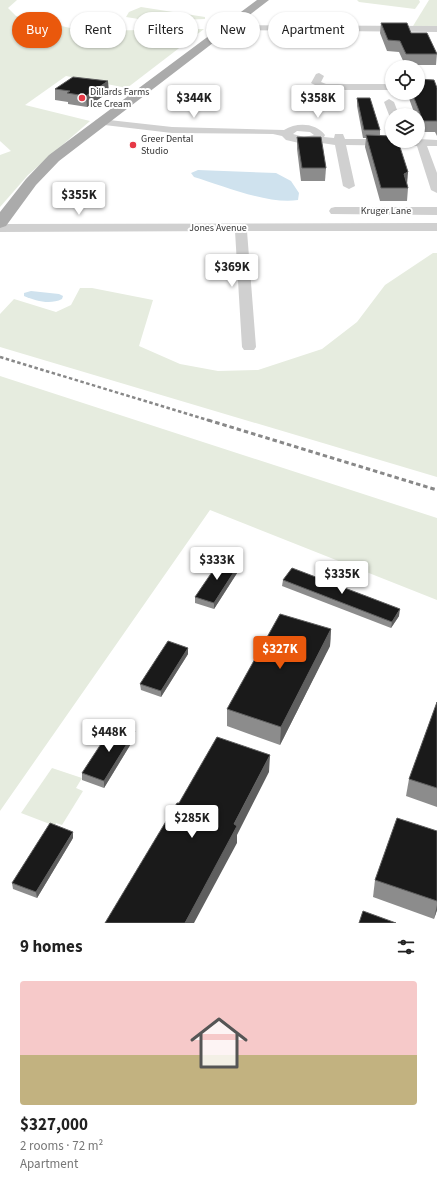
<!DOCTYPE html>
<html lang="en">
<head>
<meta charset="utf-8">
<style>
	:root { --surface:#fff; --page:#f6f6f6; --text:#222; --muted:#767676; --accent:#ea580c }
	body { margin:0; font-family:"Source Sans 3",sans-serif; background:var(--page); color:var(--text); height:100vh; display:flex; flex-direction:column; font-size:15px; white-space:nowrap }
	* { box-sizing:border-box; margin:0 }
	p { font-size:13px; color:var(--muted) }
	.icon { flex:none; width:22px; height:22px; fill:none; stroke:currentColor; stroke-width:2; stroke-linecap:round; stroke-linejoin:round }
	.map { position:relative; height:923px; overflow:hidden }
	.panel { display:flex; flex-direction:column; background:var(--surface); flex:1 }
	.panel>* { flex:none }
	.top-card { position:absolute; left:12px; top:12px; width:413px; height:36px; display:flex; gap:8px }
	.buttons { position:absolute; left:385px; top:60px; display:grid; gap:8px }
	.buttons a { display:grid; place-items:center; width:40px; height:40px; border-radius:50%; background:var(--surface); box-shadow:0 1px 3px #0004; font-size:20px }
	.price { position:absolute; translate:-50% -34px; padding:0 9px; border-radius:4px; background:#fff; color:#222; font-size:13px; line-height:26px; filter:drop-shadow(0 1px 2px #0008) }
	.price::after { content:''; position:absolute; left:50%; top:24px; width:12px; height:9px; margin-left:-6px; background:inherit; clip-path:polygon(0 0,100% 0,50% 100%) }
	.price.on { background:var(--accent); color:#fff }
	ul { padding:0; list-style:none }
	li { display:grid; align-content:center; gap:8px; height:212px; padding:0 20px }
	li span { display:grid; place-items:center; height:124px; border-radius:4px; color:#555 }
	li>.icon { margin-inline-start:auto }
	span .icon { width:72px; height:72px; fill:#fffc; stroke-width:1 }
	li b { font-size:17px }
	h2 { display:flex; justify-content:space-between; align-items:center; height:48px; padding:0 20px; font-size:17px }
	.pill { padding:0 14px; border-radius:18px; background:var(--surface); box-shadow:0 1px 3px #0004; font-size:14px; line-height:36px }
	.pill.on { background:var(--accent); color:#fff }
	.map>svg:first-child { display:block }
	.green { fill:#e6ecdf }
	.water { fill:#cfe2ee }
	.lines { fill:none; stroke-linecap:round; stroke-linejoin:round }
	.street { fill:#d0d0d0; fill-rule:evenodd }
	.primary { fill:#ababab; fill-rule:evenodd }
	.rail-far1 { stroke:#888; stroke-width:2.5; stroke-dasharray:3.5 2.5; stroke-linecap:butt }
	.rail { stroke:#888; stroke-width:3; stroke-dasharray:4.5 3; stroke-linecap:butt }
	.wall { fill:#8c8c8c }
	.shaded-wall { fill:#5f5f5f }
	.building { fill:#1a1a1a; stroke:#5f5f5f }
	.poi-dot { fill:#e63946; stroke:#fff; stroke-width:1.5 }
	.labels { text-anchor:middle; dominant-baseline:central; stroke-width:4; stroke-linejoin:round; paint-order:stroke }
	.far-poi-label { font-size:10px; fill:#333; stroke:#fff; text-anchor:start }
	.far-street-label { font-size:10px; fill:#333; stroke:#fff }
</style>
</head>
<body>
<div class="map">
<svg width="437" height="923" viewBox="0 0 437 923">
	<rect width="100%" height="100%" fill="#fff"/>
	<g class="green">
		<polygon points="0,0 17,0 8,8 16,16 84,31 204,29 127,88 66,76 25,105 90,121 28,175 0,207 0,155 11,151 0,141"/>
		<polygon points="357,0 419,0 420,2 415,9 359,2"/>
		<polygon points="429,0 437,0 437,27 413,26"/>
		<polygon points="141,7 205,17 205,19 151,21 126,17 129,12"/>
		<polygon points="433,253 437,253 437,477 0,347 0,314 14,299 56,312 71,305 80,288 92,288 153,300 139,346 180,364 218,371 258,370 322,349 357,322 385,285"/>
		<polygon points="0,376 437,518 437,600 210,510 0,811"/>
		<polygon points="52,768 82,778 76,788 83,791 62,825 56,823 55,826 21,813"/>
	</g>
	<g class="water">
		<path d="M198,170l78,3 15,8 8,12 -1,7c-28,5 -75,-14 -104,-23l-3,-4z"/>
		<path d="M31,291l28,3 4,2 -1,3c-12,6 -26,2 -38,-3v-3z"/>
	</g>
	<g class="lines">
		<g class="street">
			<polygon points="226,25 437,26 437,32 223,30 222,28"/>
			<polygon points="319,73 324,76 321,82 326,84 392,84 392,90 325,90 311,83 316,74"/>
			<polygon points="389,99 394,102 399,115 392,115 392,118 389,115 384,102"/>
			<path d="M100,119l72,8 112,3c13,-8 32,-7 41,5l-1,2 10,1 1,-4h8l2,5h47v2h26v-2l19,1v6h-10l10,27v20l-6,-3 -14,-44 -71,-1 9,41 -6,3 -6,-3 -8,-41 -20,-3 -16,1 -13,-3 -4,-4 -9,-2 -101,-1 -76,-9 -1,-2 1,-2zM297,131l13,1 4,3 -10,2 -11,-3z"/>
			<polygon points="335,207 437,207 437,215 331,214 329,211 331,208"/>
			<polygon points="437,223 437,231 247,231 256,347 254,350 244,350 242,347 235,231 0,232 0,224"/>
		</g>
		<polygon class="primary" points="257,0 269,0 59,161 36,185 6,226 0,228 0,212 26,179 49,155"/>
		<polyline class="rail-far1" points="0,357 211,421"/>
		<polyline class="rail" points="208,420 437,490"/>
	</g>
	<g class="wall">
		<polygon points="381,23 411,33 437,53 436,65 405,65 399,52 387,51 380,33"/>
		<polygon points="437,88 437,136 435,132 422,132 418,122 418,115 415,115 407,93 418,93"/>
		<polygon points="55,89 109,92 87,107 68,104 68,102 55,100"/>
		<polygon points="357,98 380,130 380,136 407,183 408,188 407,201 380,201 365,147 366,138 363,138 357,106"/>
		<polygon points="297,137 326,168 325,181 301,181 297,149"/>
		<polygon points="239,564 239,570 214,609 195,603 195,597"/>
		<polygon points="283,580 399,616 391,628 282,586"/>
		<polygon points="331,629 330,646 280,745 227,726 227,709"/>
		<polygon points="188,648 188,654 161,697 141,690 140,684"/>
		<polygon points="437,702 437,807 406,796 409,779"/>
		<polygon points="135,737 104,788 82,780 82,773"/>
		<polygon points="437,831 437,910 434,919 373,897 375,880"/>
		<polygon points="73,838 37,898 13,889 12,883"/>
	</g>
	<g class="shaded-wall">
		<polygon points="108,81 109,92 87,107 86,96"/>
		<polygon points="408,172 407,185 404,174"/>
		<polygon points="239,564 239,570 214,609 214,603"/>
		<polygon points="400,609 399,616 391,628 392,622"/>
		<polygon points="331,629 330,646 280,745 281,727"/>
		<polygon points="188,648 188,654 161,697 161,691"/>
		<polygon points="135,731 135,737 104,788 104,781"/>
		<polygon points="270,755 269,772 237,835 237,843 194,923 185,923 234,824"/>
		<polygon points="73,832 73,838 37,898 36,892"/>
		<polygon points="437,905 437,910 434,919"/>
	</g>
	<g class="building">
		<polygon points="381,23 407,23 411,33 427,33 437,54 406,54 400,41 388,40"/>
		<polygon points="73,77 108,81 86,96 67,93 70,91 55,89"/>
		<polygon points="418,79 434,80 437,88 437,121 423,121 412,93 418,93"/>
		<polygon points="357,98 370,98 380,130 364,130"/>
		<polygon points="366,135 392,136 392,141 398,141 408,172 404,174 408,188 381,188"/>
		<polygon points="297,137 321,137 326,168 302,168"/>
		<polygon points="221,559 239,564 214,603 195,597"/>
		<polygon points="292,568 400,609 392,622 283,580"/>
		<polygon points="280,614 331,629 281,727 227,709"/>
		<polygon points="168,641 188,648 161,691 140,684"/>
		<polygon points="437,702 437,788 409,779"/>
		<polygon points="114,724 135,731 104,781 82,773"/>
		<polygon points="217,737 270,755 234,824 237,826 185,923 105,923 177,803 179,803"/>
		<polygon points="397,818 437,831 437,901 375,880"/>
		<polygon points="50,823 73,832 36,892 12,883"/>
		<polygon points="363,911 396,923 359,923"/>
	</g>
	<g class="poi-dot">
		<circle cx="82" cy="98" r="4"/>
		<circle cx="133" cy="145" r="4"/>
	</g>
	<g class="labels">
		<g class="far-poi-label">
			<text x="90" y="92">Dillards Farms<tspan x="90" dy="12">Ice Cream</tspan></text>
			<text x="141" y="139">Greer Dental<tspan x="141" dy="12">Studio</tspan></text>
		</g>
		<g class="far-street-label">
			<text x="386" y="211">Kruger Lane</text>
			<text x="218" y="228">Jones Avenue</text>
		</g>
	</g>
</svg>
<div class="buttons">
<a><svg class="icon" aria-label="locate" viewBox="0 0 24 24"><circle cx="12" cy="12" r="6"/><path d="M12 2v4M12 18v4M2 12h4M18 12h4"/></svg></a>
<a><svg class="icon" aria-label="layers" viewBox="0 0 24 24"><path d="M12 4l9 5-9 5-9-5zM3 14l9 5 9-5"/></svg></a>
</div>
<b class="price" style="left:194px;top:119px">$344K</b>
<b class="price" style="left:318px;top:119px">$358K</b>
<b class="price" style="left:79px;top:216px">$355K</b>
<b class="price" style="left:232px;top:288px">$369K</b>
<b class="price" style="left:217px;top:581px">$333K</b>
<b class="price" style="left:342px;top:595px">$335K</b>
<b class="price on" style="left:280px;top:670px">$327K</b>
<b class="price" style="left:109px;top:753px">$448K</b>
<b class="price" style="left:192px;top:839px">$285K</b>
<div class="top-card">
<a class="pill on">Buy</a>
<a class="pill">Rent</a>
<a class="pill">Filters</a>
<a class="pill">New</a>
<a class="pill">Apartment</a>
</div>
</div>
<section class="panel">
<h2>9 homes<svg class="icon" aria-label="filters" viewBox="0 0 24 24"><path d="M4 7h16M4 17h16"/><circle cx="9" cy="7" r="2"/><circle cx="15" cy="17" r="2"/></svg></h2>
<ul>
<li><span style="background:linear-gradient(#f6c9c9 60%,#c2b280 0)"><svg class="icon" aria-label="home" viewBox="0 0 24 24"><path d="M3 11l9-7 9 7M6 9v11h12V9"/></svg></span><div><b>$327,000</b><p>2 rooms · 72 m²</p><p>Apartment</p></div></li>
</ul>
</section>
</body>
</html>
